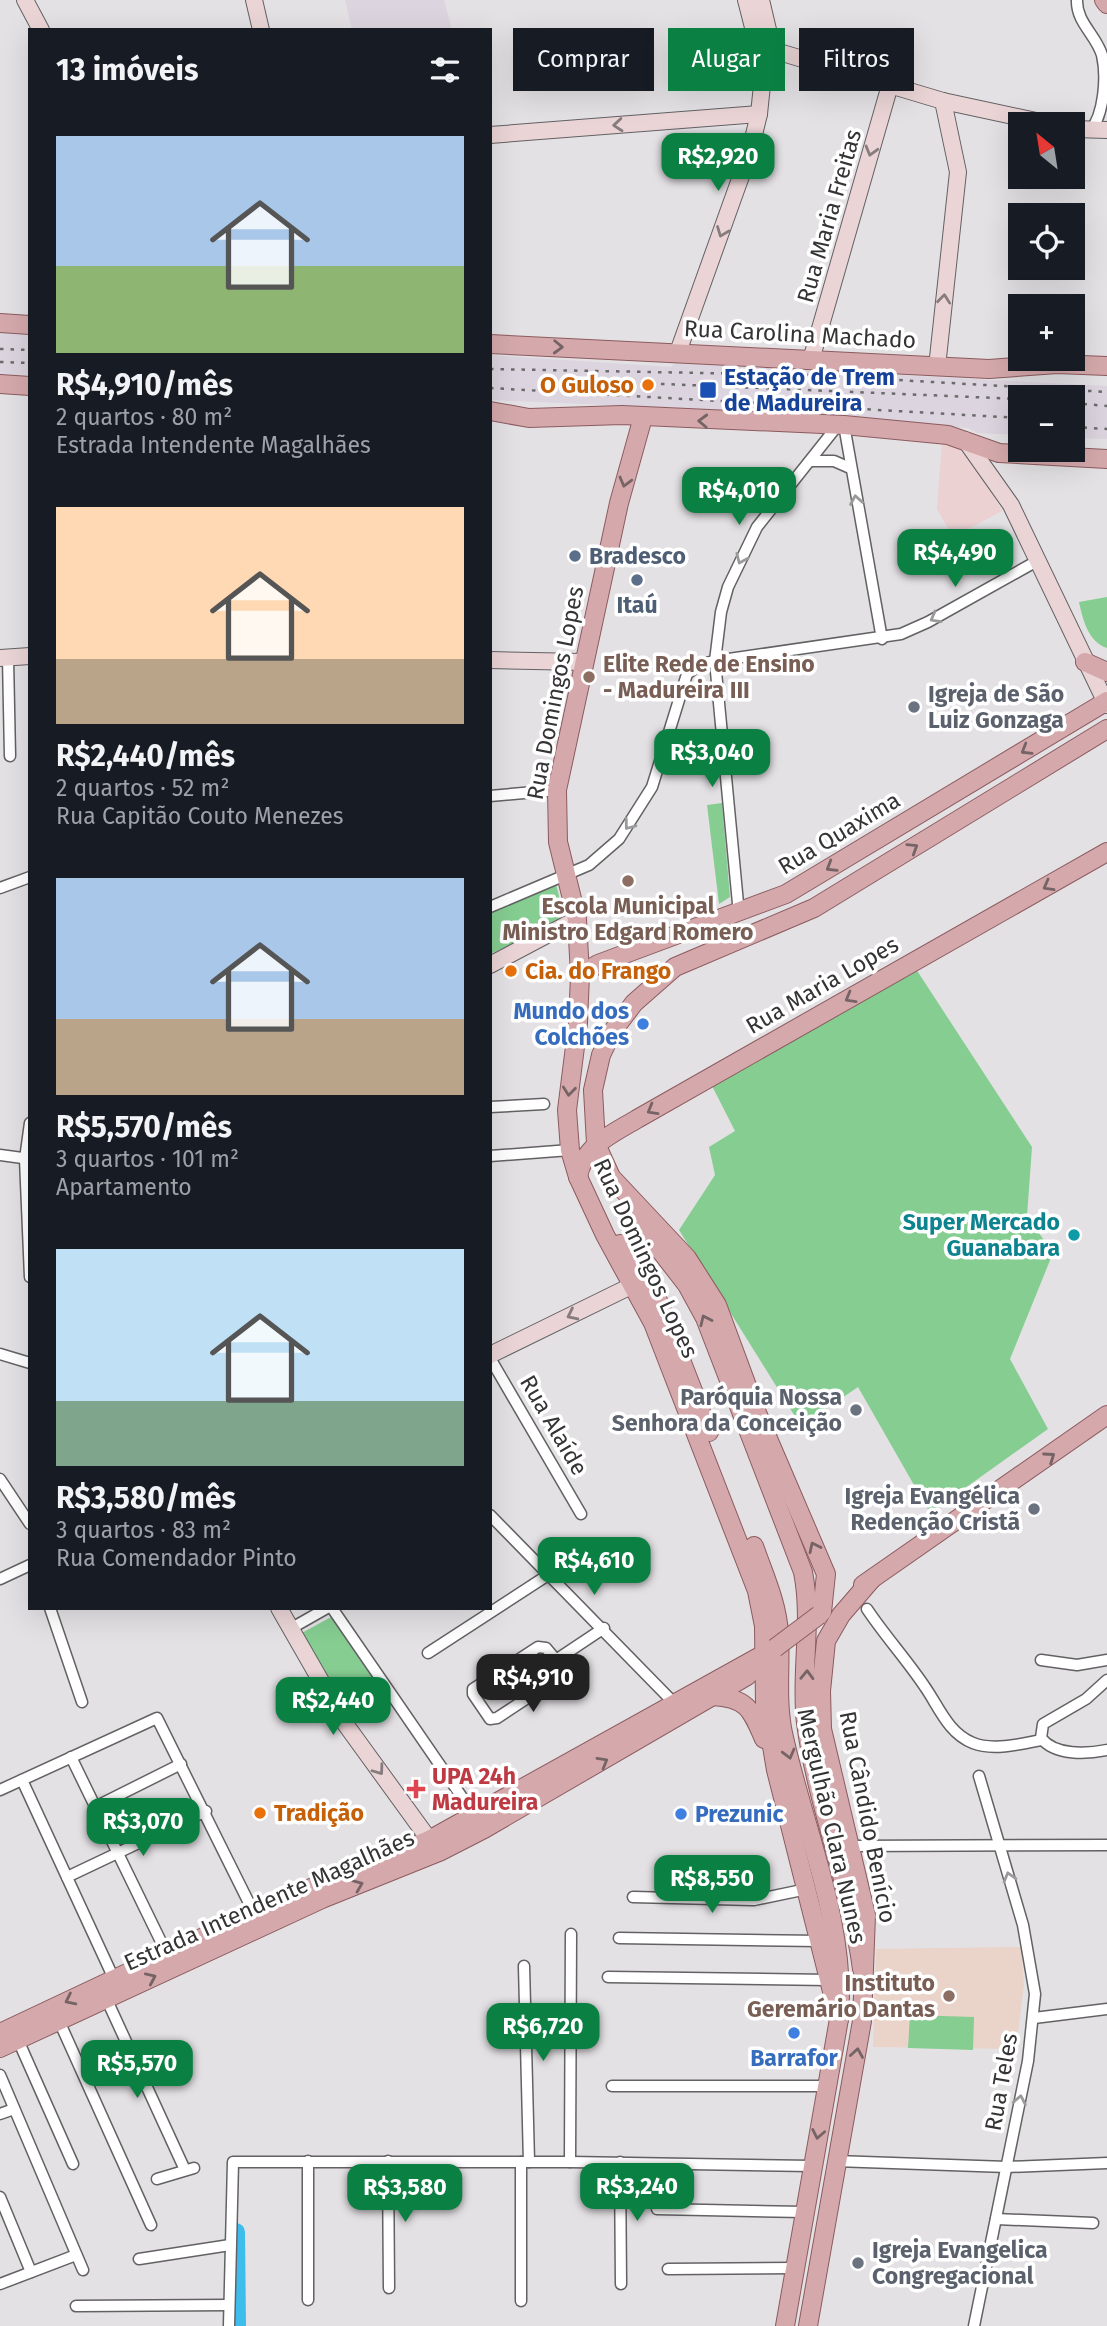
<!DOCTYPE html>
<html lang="pt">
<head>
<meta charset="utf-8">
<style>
	:root { --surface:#171b24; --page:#242831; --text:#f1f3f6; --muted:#9ea1a6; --accent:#0b8043 }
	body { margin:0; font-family:"Fira Sans",sans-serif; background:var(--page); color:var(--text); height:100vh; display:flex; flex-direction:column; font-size:26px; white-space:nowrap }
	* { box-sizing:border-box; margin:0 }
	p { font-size:23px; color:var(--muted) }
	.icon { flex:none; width:38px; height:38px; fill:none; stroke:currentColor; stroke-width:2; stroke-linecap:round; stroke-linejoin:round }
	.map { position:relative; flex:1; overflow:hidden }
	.drawer { position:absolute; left:28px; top:28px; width:464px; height:1582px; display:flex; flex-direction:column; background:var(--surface); border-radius:0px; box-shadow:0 7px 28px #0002 }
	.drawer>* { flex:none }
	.guide { position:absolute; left:513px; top:28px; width:488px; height:63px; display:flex; gap:14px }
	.needle { width:46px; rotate:330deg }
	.fabs { position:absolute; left:1008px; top:112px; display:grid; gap:14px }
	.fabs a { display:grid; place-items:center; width:77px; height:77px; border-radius:0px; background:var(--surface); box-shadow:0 7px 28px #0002; font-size:35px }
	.price { position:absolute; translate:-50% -60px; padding:0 16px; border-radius:14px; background:var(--accent); color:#fff; font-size:23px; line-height:46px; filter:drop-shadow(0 2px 4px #0008) }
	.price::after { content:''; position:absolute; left:50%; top:42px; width:21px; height:16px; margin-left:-10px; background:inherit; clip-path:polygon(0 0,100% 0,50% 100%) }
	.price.active { background:#222; color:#fff }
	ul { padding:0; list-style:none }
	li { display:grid; align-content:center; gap:14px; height:371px; padding:0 28px }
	li span { display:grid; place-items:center; height:217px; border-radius:0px; color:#555 }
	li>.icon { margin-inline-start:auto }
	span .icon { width:126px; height:126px; fill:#fffc; stroke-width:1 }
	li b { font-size:30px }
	h2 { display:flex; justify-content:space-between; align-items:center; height:84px; padding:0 28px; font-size:30px }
	.tag { padding:0 24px; border-radius:0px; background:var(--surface); box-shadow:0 7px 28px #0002; font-size:24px; line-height:63px }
	.tag.active { background:var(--accent); color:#fff }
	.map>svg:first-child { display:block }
	.built { fill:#dcd4de }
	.education { fill:#ead3c8 }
	.medical { fill:#ebd1d2 }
	.green { fill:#85cd91 }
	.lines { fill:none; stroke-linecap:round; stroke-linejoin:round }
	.river { stroke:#3ebdec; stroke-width:18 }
	.street-casing { stroke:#636164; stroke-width:13 }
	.secondary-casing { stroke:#636164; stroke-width:18 }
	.primary-casing { stroke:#8b5b5f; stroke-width:20 }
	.street { stroke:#fff; stroke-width:10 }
	.secondary { stroke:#ead4d6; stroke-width:16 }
	.primary { stroke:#d5a9ac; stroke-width:18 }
	.rail { stroke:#6c6b6c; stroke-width:2.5; stroke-dasharray:3.5 7; stroke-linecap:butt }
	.primary-bridge-casing { stroke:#8b5b5f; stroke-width:20; stroke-linecap:butt }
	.primary-bridge { stroke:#d5a9ac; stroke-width:18 }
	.oneway { stroke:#867c7d }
	.oneway2 { stroke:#756365 }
	.oneway3 { stroke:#9a9a9a }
	.food-dot { fill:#e8710a; stroke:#fff; stroke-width:2.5 }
	.transit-dot { fill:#1a4fb4; stroke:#fff; stroke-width:2.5 }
	.service-dot { fill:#5c6f8a; stroke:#fff; stroke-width:2.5 }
	.education-dot { fill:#8d6e63; stroke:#fff; stroke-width:2.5 }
	.worship-dot { fill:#6b7280; stroke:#fff; stroke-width:2.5 }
	.shop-dot { fill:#3f7fe0; stroke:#fff; stroke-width:2.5 }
	.culture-dot { fill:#0f9aa8; stroke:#fff; stroke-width:2.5 }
	.health-dot { fill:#e0444e; stroke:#fff; stroke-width:2.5 }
	.labels { text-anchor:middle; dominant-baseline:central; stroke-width:7; stroke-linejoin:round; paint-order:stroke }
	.street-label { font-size:23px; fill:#353435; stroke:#fff }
	.transit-label { font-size:23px; font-weight:bold; fill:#164399; stroke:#fff; text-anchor:start }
	.food-label { font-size:23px; font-weight:bold; fill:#c56008; stroke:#fff; text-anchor:start }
	.service-label { font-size:23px; font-weight:bold; fill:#4e5e75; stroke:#fff; text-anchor:start }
	.education-label { font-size:23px; font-weight:bold; fill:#785e54; stroke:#fff; text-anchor:start }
	.worship-label { font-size:23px; font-weight:bold; fill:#5b616d; stroke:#fff; text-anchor:start }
	.shop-label { font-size:23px; font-weight:bold; fill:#366cbe; stroke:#fff; text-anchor:end }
	.culture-label { font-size:23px; font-weight:bold; fill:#0d838f; stroke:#fff; text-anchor:end }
	.health-label { font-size:23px; font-weight:bold; fill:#be3a42; stroke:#fff; text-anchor:start }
</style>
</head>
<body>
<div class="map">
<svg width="1107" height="2326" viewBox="0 0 1107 2326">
	<rect width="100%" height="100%" fill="#e4e1e4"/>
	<g class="built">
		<polygon points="345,0 444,0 452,30 352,30"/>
		<polygon points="0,332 30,333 30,376 0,374"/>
		<polygon points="490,355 671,367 675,363 1107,386 1107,439 1073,438 1073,397 1020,397 1020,435 977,433 968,428 685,411 680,408 490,400"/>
	</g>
	<polygon class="education" points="1021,1947 1024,1984 1016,2049 873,2047 876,1949"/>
	<polygon class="medical" points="942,442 954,443 984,478 1002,511 953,537 937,509"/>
	<g class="green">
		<path d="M1107,597v51c-19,-6 -24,-28 -28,-46z"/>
		<polygon points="722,803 730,897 719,904 707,805"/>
		<polygon points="556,884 565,920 490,954 490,910"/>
		<polygon points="914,966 1032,1147 1027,1216 1053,1253 1010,1359 1048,1429 930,1513 858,1387 801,1426 679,1230 715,1175 709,1147 735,1131 710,1082"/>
		<polygon points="333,1616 381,1687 346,1709 298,1635"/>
		<polygon points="910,2015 974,2017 973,2050 908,2048"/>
	</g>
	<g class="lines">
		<polyline class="river" points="236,2232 237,2326"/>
		<g class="street-casing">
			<g id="street">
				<path d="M1077,0c-1,22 19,35 25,55 5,22 2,60 -12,76"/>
				<polyline points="844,425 882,639"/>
				<polyline points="810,461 834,461 850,468"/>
				<polyline points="8,658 10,756"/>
				<polyline points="490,796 557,790"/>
				<polyline points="0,888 30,877"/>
				<polyline points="490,907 589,865 619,839 652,787 687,674 700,664 715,661 901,634 928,622 1037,561"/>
				<polyline points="739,914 715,661 721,612 728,587 757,527 838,425"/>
				<polyline points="490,1107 544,1104"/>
				<polyline points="30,1123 25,1159 30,1277"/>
				<polyline points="0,1155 30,1159"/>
				<polyline points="490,1156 570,1150"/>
				<polyline points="0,1354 30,1363"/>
				<polyline points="490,1358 581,1514"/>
				<polyline points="0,1479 30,1524"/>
				<polyline points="490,1515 674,1703"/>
				<polyline points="0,1579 30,1565"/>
				<polyline points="50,1608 82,1702"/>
				<polyline points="332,1608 477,1819"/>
				<path d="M867,1609c18,27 40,51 58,78 14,20 23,46 48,56 19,8 49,1 68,-3"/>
				<polyline points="290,1629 327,1608"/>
				<polygon points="538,1647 546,1648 556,1660 562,1675 497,1718 490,1719 473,1694 473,1689"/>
				<polyline points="428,1653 548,1575"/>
				<polyline points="556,1660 604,1628"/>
				<polyline points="1041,1660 1077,1665 1107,1660"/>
				<path d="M1107,1680l-21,19 -43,25 -2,14c14,18 46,16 66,12"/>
				<polyline points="71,1757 167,1954"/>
				<polyline points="22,1780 114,1979"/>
				<polyline points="0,1790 157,1718 254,1913"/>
				<polyline points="97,1806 181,1764"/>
				<polyline points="852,1846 1107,1845"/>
				<polyline points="67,1877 206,1811"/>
				<polyline points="633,1897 754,1900 807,1889"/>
				<polyline points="619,1938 820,1941"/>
				<polyline points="524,1966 529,2162"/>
				<polyline points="608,1977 829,1980"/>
				<polyline points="106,1998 185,2170"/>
				<polyline points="1034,2018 1107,2009"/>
				<polyline points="59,2021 151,2225"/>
				<polyline points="18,2040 73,2164"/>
				<polyline points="0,2075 83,2270"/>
				<polyline points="612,2086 826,2086"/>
				<polyline points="0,2114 14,2109"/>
				<polyline points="308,2161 308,2300"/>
				<polyline points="388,2161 389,2288"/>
				<polyline points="835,2161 1007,2167 1107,2163"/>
				<polyline points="570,2162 571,1934"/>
				<polyline points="620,2162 621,2284"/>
				<polyline points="157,2179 194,2168"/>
				<polyline points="0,2197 31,2272"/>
				<polyline points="657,2209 804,2212"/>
				<polyline points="996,2219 1093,2223"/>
				<polyline points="139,2259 230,2245"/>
				<polyline points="668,2269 794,2268"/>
				<polyline points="0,2284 76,2255"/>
				<polyline points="521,2301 521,2162"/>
				<polyline points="76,2306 229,2305"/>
				<polyline points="229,2326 233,2162 570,2162 812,2166"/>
				<polyline points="974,2326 1028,2061 1035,1994 1023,1925 979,1776"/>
			</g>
		</g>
		<g class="secondary-casing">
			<g id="secondary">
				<polyline points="25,0 41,30"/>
				<polyline points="254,0 261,30"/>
				<polyline points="746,0 756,39 769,49 943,101 1050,124"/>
				<polyline points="761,0 770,38 778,52"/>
				<polyline points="1073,129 1107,130"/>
				<polyline points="490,135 759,114"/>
				<polyline points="678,352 750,151 759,114 765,56 769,49"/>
				<polyline points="811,360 890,85"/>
				<polyline points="937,367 958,172 943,101"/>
				<polyline points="965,440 1011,505 1107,705"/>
				<polyline points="0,658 30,656"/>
				<polyline points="490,660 583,662"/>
				<polyline points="490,965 577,919"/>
				<polyline points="490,1355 633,1285"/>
				<polyline points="279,1608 346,1725 436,1849"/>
			</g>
		</g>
		<g class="primary-casing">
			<g id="primary">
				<polyline points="1104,0 1107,4"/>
				<polyline points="0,323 30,325"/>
				<polyline points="490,344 989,369 1057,364 1107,366"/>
				<polyline points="0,384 30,386"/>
				<polyline points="490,411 529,418 622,415 844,425 948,435 999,453 1107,459"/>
				<polyline points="643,417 619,503 557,790 558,842 577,919 580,975 578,1023 567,1110 570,1150 578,1177 605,1235 653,1323 757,1591 764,1626 765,1705 776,1770 839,2019"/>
				<polyline points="1085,662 1107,672"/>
				<polyline points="580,975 598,964 786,894 1107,701"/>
				<path d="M578,1177c5,-31 34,-43 59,-58l470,-267"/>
				<path d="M636,1219l51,66 18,33 98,254c10,51 -3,101 3,151 11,84 45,162 56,246"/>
				<polyline points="620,1244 655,1293 709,1432"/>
				<path d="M754,1546c10,29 23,56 25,87 2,34 -3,66 4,100 20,94 64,189 56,286l-54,307"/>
				<polyline points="863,1585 1107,1415"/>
				<polyline points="822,1612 826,1574 757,1413 717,1305 687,1258 611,1177 596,1144 593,1090 601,1055 612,1032 634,1003 675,967 814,908 1107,729"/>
				<path d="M713,1696c34,2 38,13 51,43"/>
				<polyline points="0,2033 284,1899 429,1840 773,1649"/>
				<polyline points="0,2048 322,1899 439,1852 484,1829 747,1676 761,1662"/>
				<polyline points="808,2326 862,2021 866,1915 822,1729 821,1691 826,1641 841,1615 872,1579"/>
			</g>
		</g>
		<use href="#street" class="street"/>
		<use href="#secondary" class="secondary"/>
		<use href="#primary" class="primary"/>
		<g class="rail">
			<polyline points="0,349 30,350"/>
			<polyline points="0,362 30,363"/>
			<polyline points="490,369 810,375 1107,392"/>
			<polyline points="640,383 1020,399"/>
			<polyline points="490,388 1020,418"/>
			<polyline points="1073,403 1107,406"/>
			<polyline points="1073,427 1107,429"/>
		</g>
		<g class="primary-bridge-casing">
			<polyline id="primary-bridge" points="775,1648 819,1615"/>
		</g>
		<use href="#primary-bridge" class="primary-bridge"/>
	</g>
	<defs><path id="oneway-chevron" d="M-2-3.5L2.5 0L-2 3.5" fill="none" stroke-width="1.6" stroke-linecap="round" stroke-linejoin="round" transform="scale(1.75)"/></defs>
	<g class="oneway">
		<use href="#oneway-chevron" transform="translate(618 125) rotate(175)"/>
		<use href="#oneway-chevron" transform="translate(871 151) rotate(106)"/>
		<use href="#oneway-chevron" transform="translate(722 232) rotate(111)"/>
		<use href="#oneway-chevron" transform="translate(944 299) rotate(-84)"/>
		<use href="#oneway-chevron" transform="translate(572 1315) rotate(154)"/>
		<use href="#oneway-chevron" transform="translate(379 1770) rotate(54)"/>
	</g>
	<g class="oneway2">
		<use href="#oneway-chevron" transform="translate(558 347) rotate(2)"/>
		<use href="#oneway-chevron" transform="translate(703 421) rotate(-178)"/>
		<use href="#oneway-chevron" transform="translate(625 482) rotate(105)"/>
		<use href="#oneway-chevron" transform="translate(1026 750) rotate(149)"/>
		<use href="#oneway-chevron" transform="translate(913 848) rotate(-32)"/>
		<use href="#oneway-chevron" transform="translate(831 867) rotate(149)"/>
		<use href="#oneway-chevron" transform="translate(1048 886) rotate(151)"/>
		<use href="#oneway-chevron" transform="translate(850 998) rotate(150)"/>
		<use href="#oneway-chevron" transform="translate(569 1091) rotate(96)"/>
		<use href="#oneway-chevron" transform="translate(652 1110) rotate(150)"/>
		<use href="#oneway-chevron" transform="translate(705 1320) rotate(-115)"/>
		<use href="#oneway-chevron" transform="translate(1050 1457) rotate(-35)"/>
		<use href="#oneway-chevron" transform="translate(814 1547) rotate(-116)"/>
		<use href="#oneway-chevron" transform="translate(807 1675) rotate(-88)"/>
		<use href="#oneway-chevron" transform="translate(789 1754) rotate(75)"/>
		<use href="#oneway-chevron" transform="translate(603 1762) rotate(-30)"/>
		<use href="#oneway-chevron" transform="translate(358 1885) rotate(-22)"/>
		<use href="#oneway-chevron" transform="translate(151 1978) rotate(-24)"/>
		<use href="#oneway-chevron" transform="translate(70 2000) rotate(154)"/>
		<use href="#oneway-chevron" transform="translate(857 2053) rotate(-81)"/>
		<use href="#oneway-chevron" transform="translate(818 2134) rotate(101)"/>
	</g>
	<g class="oneway3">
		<use href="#oneway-chevron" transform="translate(856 500) rotate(-100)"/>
		<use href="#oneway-chevron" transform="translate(741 559) rotate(114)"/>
		<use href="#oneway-chevron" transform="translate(935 618) rotate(151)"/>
		<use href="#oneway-chevron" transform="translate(629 825) rotate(127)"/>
		<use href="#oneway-chevron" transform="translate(1009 1877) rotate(-106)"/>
		<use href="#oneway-chevron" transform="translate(1020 2100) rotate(-79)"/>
	</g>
	<g class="food-dot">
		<circle cx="648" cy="385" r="7"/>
		<circle cx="511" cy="971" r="7"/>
		<circle cx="260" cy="1813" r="7"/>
	</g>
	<rect class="transit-dot" x="699" y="381" width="18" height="18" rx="3.5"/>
	<g class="service-dot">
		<circle cx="575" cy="556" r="7"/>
		<circle cx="637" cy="580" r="7"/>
	</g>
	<g class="education-dot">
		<circle cx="589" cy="677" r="7"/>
		<circle cx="628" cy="881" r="7"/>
		<circle cx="949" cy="1996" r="7"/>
	</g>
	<g class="worship-dot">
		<circle cx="914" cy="707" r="7"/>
		<circle cx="856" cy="1410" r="7"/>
		<circle cx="1034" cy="1509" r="7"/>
		<circle cx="858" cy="2263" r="7"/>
	</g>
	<g class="shop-dot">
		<circle cx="643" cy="1024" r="7"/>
		<circle cx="681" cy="1814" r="7"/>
		<circle cx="794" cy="2033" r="7"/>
	</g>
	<circle class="culture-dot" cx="1074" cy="1235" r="7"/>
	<path class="health-dot" d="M412.5 1778.5h7v7h7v7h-7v7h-7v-7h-7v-7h7z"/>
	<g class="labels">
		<g class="street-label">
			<text transform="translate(829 216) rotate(-74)">Rua Maria Freitas</text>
			<text transform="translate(800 334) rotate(3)">Rua Carolina Machado</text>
			<text transform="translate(555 693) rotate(-79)">Rua Domingos Lopes</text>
			<text transform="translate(839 833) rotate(-31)">Rua Quaxima</text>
			<text transform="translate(822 985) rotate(-30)">Rua Maria Lopes</text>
			<text transform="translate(646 1258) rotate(65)">Rua Domingos Lopes</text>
			<text transform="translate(554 1425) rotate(60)">Rua Alaíde</text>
			<text transform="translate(868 1817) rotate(79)">Rua Cândido Benício</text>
			<text transform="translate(832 1826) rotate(77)">Mergulhão Clara Nunes</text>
			<text transform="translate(269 1900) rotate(-24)">Estrada Intendente Magalhães</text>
			<text transform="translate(1001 2082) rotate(-80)">Rua Teles</text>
		</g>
		<g class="transit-label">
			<text x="724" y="377">Estação de Trem<tspan x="724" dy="26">de Madureira</tspan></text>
		</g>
		<g class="food-label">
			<text x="634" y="385" text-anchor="end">O Guloso</text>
			<text x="525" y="971">Cia. do Frango</text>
			<text x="274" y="1813">Tradição</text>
		</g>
		<g class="service-label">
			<text x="589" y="556">Bradesco</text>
			<text x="637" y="605" text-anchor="middle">Itaú</text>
		</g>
		<g class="education-label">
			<text x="603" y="664">Elite Rede de Ensino<tspan x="603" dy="26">- Madureira III</tspan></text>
			<text x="628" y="906" text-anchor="middle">Escola Municipal<tspan x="628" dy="26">Ministro Edgard Romero</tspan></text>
			<text x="935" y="1983" text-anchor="end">Instituto<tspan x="935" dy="26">Geremário Dantas</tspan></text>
		</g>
		<g class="worship-label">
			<text x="928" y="694">Igreja de São<tspan x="928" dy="26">Luiz Gonzaga</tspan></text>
			<text x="842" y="1397" text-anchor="end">Paróquia Nossa<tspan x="842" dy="26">Senhora da Conceição</tspan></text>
			<text x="1020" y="1496" text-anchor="end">Igreja Evangélica<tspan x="1020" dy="26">Redenção Cristã</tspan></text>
			<text x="872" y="2250">Igreja Evangelica<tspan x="872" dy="26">Congregacional</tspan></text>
		</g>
		<g class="shop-label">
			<text x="629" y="1011">Mundo dos<tspan x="629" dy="26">Colchões</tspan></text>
			<text x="695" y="1814" text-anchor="start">Prezunic</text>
			<text x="794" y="2058" text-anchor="middle">Barrafor</text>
		</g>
		<g class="culture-label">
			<text x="1060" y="1222">Super Mercado<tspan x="1060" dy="26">Guanabara</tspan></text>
		</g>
		<g class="health-label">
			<text x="432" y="1776">UPA 24h<tspan x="432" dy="26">Madureira</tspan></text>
		</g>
	</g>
</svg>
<div class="fabs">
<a><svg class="needle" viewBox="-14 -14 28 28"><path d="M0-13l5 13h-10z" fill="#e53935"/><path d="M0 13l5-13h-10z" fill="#9ea1a6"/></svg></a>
<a><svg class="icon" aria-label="locate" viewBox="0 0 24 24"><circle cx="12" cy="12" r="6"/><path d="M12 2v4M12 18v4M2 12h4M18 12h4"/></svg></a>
<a>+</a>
<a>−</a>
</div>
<b class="price" style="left:718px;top:193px">R$2,920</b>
<b class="price" style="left:739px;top:527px">R$4,010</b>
<b class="price" style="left:955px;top:589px">R$4,490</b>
<b class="price" style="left:712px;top:789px">R$3,040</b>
<b class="price" style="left:594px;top:1597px">R$4,610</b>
<b class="price active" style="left:533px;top:1714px">R$4,910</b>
<b class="price" style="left:333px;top:1737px">R$2,440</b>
<b class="price" style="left:143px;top:1858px">R$3,070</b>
<b class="price" style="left:712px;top:1915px">R$8,550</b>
<b class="price" style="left:543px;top:2063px">R$6,720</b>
<b class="price" style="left:137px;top:2100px">R$5,570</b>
<b class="price" style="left:637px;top:2223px">R$3,240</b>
<b class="price" style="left:405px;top:2224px">R$3,580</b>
<div class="guide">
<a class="tag">Comprar</a>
<a class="tag active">Alugar</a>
<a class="tag">Filtros</a>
</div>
<section class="drawer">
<h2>13 imóveis<svg class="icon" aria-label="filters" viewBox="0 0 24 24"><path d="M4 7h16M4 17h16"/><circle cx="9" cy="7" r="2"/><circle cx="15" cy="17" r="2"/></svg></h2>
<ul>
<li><span style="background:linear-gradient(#a9c7e8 60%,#8fb573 0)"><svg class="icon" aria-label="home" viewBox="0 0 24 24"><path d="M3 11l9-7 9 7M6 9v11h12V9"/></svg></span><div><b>R$4,910/mês</b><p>2 quartos · 80 m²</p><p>Estrada Intendente Magalhães</p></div></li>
<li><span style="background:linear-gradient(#ffd9b3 70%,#b9a48a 0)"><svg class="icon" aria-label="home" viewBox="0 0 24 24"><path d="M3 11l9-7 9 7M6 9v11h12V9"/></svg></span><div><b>R$2,440/mês</b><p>2 quartos · 52 m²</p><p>Rua Capitão Couto Menezes</p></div></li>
<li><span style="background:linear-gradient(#a9c7e8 65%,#b9a48a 0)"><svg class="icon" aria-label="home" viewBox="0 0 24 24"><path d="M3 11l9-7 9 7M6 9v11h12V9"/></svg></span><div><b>R$5,570/mês</b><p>3 quartos · 101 m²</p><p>Apartamento</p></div></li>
<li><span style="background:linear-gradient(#bfe0f5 70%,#7fa58c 0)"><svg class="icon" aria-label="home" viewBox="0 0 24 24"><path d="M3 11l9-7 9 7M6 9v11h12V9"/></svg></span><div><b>R$3,580/mês</b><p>3 quartos · 83 m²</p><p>Rua Comendador Pinto</p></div></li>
</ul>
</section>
</div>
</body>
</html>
